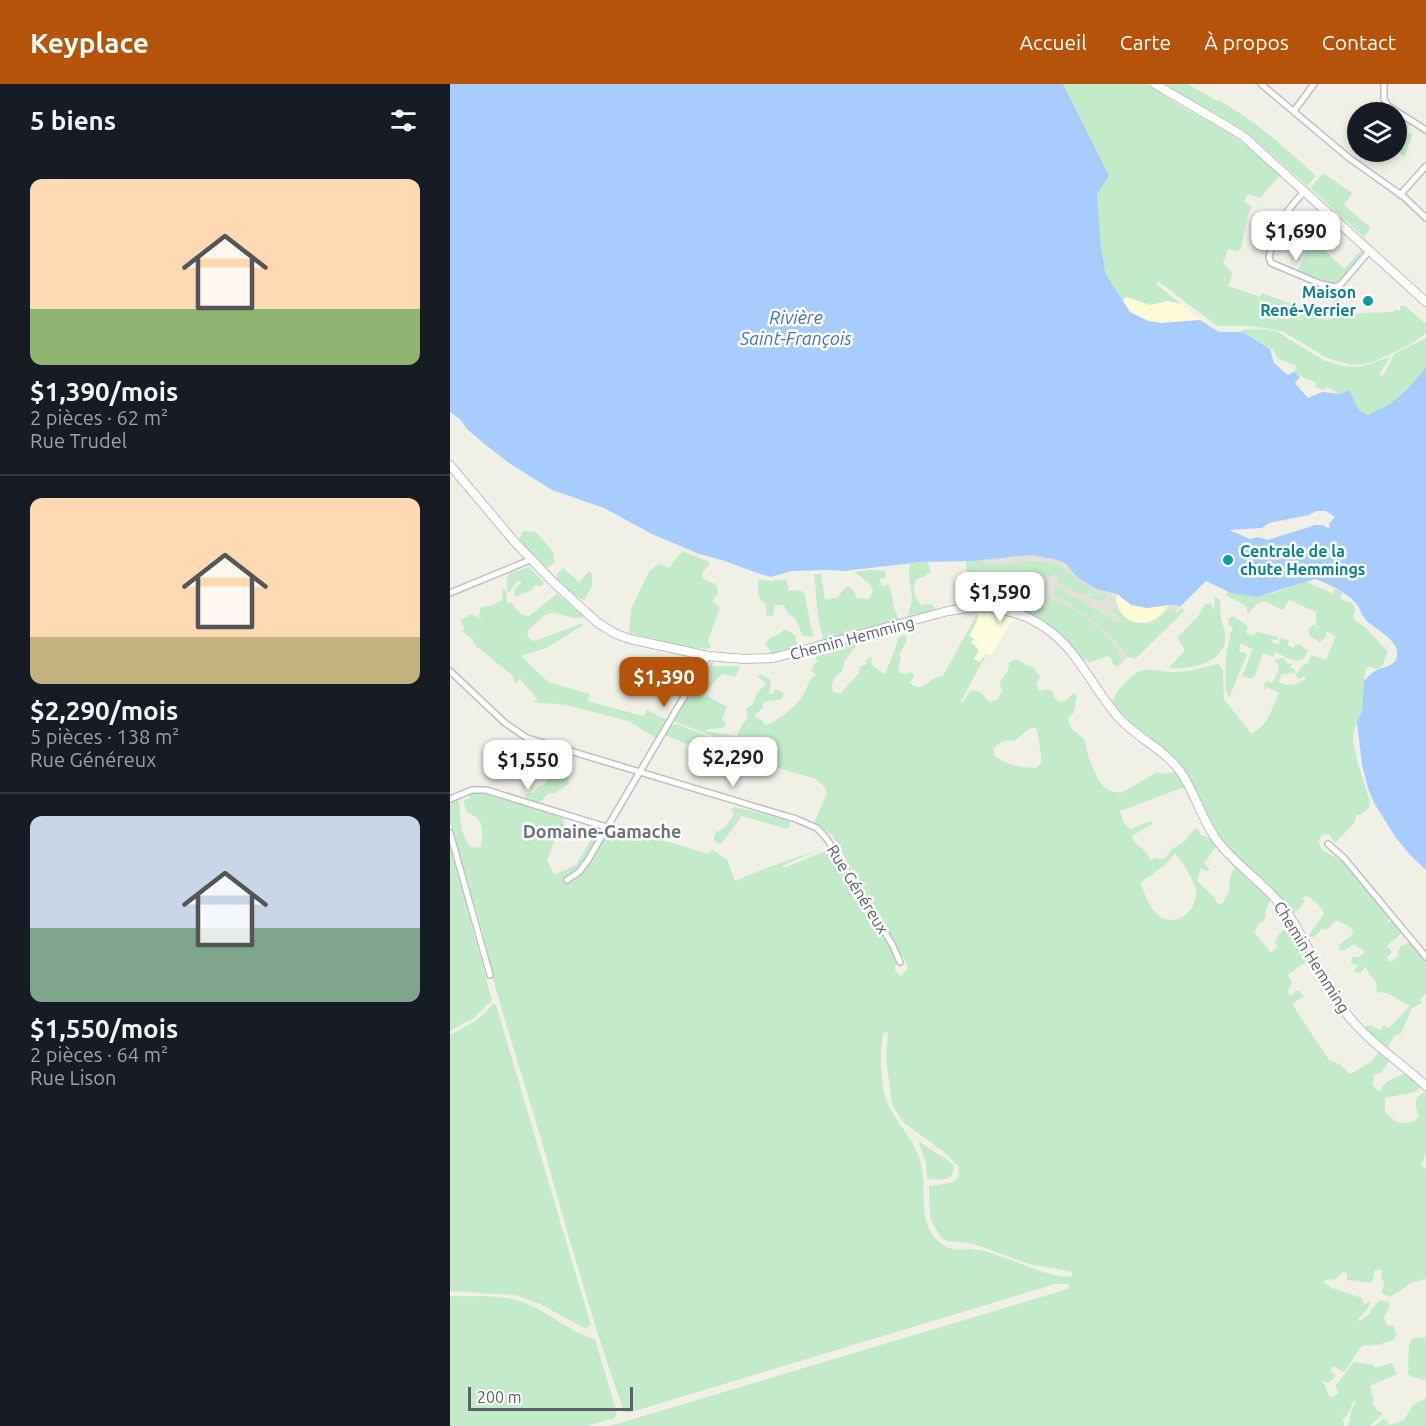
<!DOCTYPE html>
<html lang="fr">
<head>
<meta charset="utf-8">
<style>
	:root { --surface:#171b24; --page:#242831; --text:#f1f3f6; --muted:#9ea1a6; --line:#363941; --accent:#b45309 }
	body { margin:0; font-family:Ubuntu,sans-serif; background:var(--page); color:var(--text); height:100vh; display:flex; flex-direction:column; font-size:22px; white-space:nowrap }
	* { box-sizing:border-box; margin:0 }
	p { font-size:20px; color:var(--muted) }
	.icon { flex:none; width:33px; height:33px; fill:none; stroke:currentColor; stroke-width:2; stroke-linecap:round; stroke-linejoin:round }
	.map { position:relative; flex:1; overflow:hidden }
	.sheet { display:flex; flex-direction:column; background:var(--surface); width:450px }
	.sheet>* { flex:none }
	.fabs { position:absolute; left:897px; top:18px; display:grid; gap:12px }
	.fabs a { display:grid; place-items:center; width:60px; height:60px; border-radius:50%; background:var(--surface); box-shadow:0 3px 9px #0003; font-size:30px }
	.scale { position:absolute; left:18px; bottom:15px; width:165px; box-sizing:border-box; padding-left:6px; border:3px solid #5e6168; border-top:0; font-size:16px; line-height:21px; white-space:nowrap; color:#5e6168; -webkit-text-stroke:4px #fff; paint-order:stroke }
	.price { position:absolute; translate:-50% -51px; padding:0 14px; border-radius:12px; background:#fff; color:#222; font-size:20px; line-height:39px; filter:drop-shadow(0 2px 3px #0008) }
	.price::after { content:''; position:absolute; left:50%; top:36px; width:18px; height:14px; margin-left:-9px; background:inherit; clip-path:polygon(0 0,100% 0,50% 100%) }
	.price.active { background:var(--accent); color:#fff }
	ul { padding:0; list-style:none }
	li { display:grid; align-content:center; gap:12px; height:318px; padding:0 30px }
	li+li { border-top:2px solid var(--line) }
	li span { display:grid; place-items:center; height:186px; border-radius:12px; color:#555 }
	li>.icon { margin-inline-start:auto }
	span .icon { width:108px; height:108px; fill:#fffc; stroke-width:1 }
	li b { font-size:26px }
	h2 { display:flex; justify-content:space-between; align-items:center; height:72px; padding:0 30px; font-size:26px }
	header { display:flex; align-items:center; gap:36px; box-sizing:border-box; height:84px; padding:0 30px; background:var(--accent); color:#fff }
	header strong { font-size:28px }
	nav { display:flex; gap:33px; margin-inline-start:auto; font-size:21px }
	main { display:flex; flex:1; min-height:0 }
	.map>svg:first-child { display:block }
	.commercial { fill:#fffcde }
	.industrial { fill:#e2e2db }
	.green { fill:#c3eac9; fill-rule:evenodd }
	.sand { fill:#fdfad6 }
	.water { fill:#a9ccff; fill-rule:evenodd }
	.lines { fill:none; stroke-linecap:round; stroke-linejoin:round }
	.street-casing { stroke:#bebfc6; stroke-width:8 }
	.secondary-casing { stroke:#bcbec5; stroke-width:10 }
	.street { stroke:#fff; stroke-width:5 }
	.secondary { stroke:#fff; stroke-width:8 }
	.culture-dot { fill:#0f9aa8; stroke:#fff; stroke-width:2 }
	.labels { text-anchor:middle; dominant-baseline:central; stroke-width:5; stroke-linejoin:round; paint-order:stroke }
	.culture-label { font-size:16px; font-weight:bold; fill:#0d838f; stroke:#fff; text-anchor:end }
	.street-label { font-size:16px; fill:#5e6168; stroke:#fff }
	.water-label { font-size:18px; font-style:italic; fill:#4370cb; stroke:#fff }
	.neighbourhood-label { font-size:18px; font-weight:bold; fill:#6f737a; stroke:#fff }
</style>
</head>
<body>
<header>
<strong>Keyplace</strong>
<nav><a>Accueil</a><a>Carte</a><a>À propos</a><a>Contact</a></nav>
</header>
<main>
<section class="sheet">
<h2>5 biens<svg class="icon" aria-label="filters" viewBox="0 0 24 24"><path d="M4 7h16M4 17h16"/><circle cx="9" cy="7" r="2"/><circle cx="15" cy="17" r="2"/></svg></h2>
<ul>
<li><span style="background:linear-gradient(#ffd9b3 70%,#8fb573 0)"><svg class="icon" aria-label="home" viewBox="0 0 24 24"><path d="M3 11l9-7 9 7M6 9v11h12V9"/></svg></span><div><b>$1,390/mois</b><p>2 pièces · 62 m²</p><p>Rue Trudel</p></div></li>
<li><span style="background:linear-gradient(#ffd9b3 75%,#c2b280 0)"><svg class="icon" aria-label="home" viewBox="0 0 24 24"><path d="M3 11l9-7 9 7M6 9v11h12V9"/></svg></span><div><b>$2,290/mois</b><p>5 pièces · 138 m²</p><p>Rue Généreux</p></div></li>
<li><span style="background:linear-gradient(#c9d6e8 60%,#7fa58c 0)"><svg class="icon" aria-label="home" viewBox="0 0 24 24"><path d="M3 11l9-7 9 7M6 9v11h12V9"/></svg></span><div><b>$1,550/mois</b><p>2 pièces · 64 m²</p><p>Rue Lison</p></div></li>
</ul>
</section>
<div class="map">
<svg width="976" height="1342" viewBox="0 0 976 1342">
	<rect width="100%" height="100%" fill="#f1f0e7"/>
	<polygon class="commercial" points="528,528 543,529 568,535 562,537 541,571 536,569 509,619 491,596"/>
	<polygon class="industrial" points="581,471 608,476 616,480 628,494 646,505 667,510 666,519 711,531 719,521 731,522 672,579 654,558 538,516 516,477"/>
	<g class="green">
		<polygon points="613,0 698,0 725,19 779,49 805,68 830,91 810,114 798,110 794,118 802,122 797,134 791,165 786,167 778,165 773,179 782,189 779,202 810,213 812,209 878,233 888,209 890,218 887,218 887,220 890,221 891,230 943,228 944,226 950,226 950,222 955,222 976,240 976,249 961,260 930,275 919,279 902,281 877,274 832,247 799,242 767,242 708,197 706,200 731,220 718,217 700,221 676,213 673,217 656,190 648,141 647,110 658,92"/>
		<path d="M714,0h24l29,17 1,-1c37,20 66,47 98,76l-9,10 -63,-56z"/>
		<polygon points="949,36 959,41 957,48 962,51 954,73 947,66 947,39"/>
		<polygon points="873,89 902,109 894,121 921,144 914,153 860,104"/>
		<path d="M862,155l32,30 18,-20 1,2 -22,29c-13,9 -31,-3 -43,-9z"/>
		<path d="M805,245l21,2 47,29 20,6 17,1 30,-10 -10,16v2l3,1 11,-22 32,-16v29c-10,12 -21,26 -33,35 -9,6 -18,8 -25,15l-9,-7 -10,-20 -9,4 -14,-7 -2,3 -9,-3 1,-4c-8,-5 -15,-5 -22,-11l2,-6 -18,-7 -5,-9 -33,-20z"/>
		<polygon points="73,447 86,448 103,468 105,478 95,485 68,457"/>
		<polygon points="232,467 259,478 260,481 253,487 252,493 257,497 266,500 268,510 262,517 269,522 269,526 258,557 261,562 258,565 231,562 179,549 181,525 200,486 209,480 219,484"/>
		<path d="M525,476c23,11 50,-3 75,3 23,5 32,27 56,32l-3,7 -15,-5 6,-1v-2h-13l-23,-12 -1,-3 2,-4 -4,-3 -2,4h-6v8l-3,3c-18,-5 -31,-18 -50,-15v9l-6,12 7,5 7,-11 11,-6 15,3 14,8 -1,7 -4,4 8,6 3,-5 -5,-4 3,-3c28,9 68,35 76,66l-5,4 -4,-3 -1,-5 -5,-3 -18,7 -3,-4 -3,2c-29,-38 -63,-58 -112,-58l-3,-3 -2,-39z"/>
		<path d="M478,478l3,10 -8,5 -6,2c-6,8 -2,20 4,26l10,-1 5,5 -25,8 -3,-1c1,-7 4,-14 4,-19 -1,-16 -6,-17 -1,-34z"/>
		<polygon points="79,483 94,499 92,502 84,502 82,506 65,513 64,506 72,498 67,497 59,508 57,507 57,494 59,490"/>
		<polygon points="113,484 129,498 139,487 142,489 142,502 134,516 123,511 106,495 107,490"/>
		<path d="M421,486l14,1 1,7 -7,1 4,7 6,-1c5,12 2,24 12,36l-77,20c-8,-23 -7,-43 -10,-67h7l4,25 12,-1 10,-12 6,4 4,8 12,1 4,-8 -3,-7 -15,-12z"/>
		<path d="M309,495l13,2 14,-2 3,9 -2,3 9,-1 8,2 9,44 -3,1 -7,-1 -8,-18 -7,-4 -4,-9h-9l-2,11 -7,-1v-11c-10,-7 -9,-14 -7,-25z"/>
		<path d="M855,497l24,11 3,3 3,-6 8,4 -3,6 12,4 3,6 -2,8 3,4 10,7 22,24 -6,14 -6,3 -7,-3 -4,5 -3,41 -8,18 -1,10 5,24 12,38 -1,6 -8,7h-5l-1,7 -20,21 -6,-9 -7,1 -4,6 4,9 20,11 48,57 -4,6 6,-4 10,13 -15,13 5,6 -5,5 3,5 9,-6 -2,-4 4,-6 9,-4 16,19v32l-6,7 2,3 -10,5 -11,25 -7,3 -6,11 -5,-2 -19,-16 5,-4 12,5 2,-4 6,2 21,-22 -23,-13 -10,-1 -1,-3 1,-6 -8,-9 -3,-7 -6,6 -7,-1 5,-6 -7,-3 1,-6h7l6,-5 -11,-8 -11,7 -5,-2 2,-5 12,-9 1,-4 -3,-4 -14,-7 -8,9h-6l-8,8 -6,-1 16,-22c-2,-7 -11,-16 -18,-18l-4,2 3,4 -12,13c-24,-24 -54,-50 -73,-77 -17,-24 -23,-55 -43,-77 -19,-21 -53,-31 -64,-59 0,-9 22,-31 31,-32 9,-2 18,2 27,2 17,1 31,-5 47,-8l5,6 1,29 27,35c17,-9 21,-25 28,-41l-13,-6 -3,3 3,-9 6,2 6,-12 1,-6 -4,-3v-3l8,-1 5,6 5,-1 -3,4 4,2 1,4 -13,1 -4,8c14,6 15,3 28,-3l-1,-3 -7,3 -2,-4 6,-9 6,-3 3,-8 15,5 10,-24 -10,-5v5l-6,6 -10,-6 -2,-7 7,-5v3l4,1 -3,-2v-14l-27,-12 -6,10c-21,-10 -20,-13 -35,4l-2,-8 -20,-11 2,-4c30,10 49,2 77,-10z"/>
		<polygon points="607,503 665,537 671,538 672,536 661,526 663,523 682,537 694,538 694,542 701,540 723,525 727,526 725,528 726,529 732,523 734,527 685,575 678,573 671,563 647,539 606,510 603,506"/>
		<path d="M53,504l3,3 1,10 -1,1 6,1c4,6 9,13 17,13l28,-22 25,21 1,3c-23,3 -26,-17 -48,6 -6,6 -9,5 -6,15l6,2 48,-18 -1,3 -36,22 -25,8 27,26 42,12 -3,7 56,15 4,-6 20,10 -11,18 -27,-17 -63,-16 -34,-3 6,-2 -18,-21 -5,5 -2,-8 -37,-30 -4,-7 -12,-10 4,1v-2l-4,-8 12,-6 9,6 -2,-4 2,-9 12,-2 9,-5z"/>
		<path d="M765,513l5,3c1,5 0,13 1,19 2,7 5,15 4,23 -4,22 -38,28 -56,26l16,-18 -8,-12 22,-23 6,-11 5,-1 4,6z"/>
		<path d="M528,528l-1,9 -8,15 5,3 -3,3 8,8 -5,9 5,3 8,-9 -27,50 3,-1 7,-11c11,-3 13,6 20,11l7,-2 5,-9 -2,-9 8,-11 2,-9 6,-3 12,7 6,1 6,10 -4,7 3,7 9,-2 5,3 1,6 6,4 5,-1 9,-8 3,2 -3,17 -6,6c3,15 7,12 17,22 0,10 11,40 20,48 5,4 12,5 18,4l34,-20 5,2 13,-2 10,15 -65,24 4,12 6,6 21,-8 1,3 -20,12 2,5 12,11 5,9 3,-3 10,1 8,-10 13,-8 9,-12h4l3,7 2,-1 9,5 4,7 -12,16 6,7 -5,1 -4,-3 -4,13 17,16 4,8 5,-2 6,-12 1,-15 5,-10 35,33c-1,7 -6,11 -4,18l-4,5 -3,1 -5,9 17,21 7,-7 -3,-3 3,-8 9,-7 -2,-4 4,-2 20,38 -22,15 5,7 -4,9 1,4 2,1 4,-5h4l5,5 -12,8 37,56 12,5 9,9 21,-12 8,-10 11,8 -9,13 -8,2 1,3 -2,6 4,6 4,1 6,-9 19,-9 16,14 -6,5 -30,6v14l11,10c9,2 19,2 23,-6 -5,-10 -5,-21 7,-24v61l-5,13 5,3v110l-15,4 -21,14 -9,-4 4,-11 -4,-3 1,-9h-7l-3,13 -25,-3v-6l-4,-3 -7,8 -10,1 -3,2 9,6 30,10 2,6 7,-3 -3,7 -10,11 2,2 10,-7 1,-5 9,-9 9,2 1,3 -6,12 3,8 7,1 2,9 -2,5 -17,5 -15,1 -18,26 -11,-6 -3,4 6,6 -8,7 -5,-2 7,17 9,-5 -4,-7 19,-24 19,3 2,3 17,-5 5,11 -27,12 4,15 -2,3h2l2,6 7,3 -13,13h-22l3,-14 5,-10 -2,-1 -8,16 -4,1 -8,-5 9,6 1,7h-734l458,-137 1,-5h-14l-427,129 -4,-2c-33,-91 -58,-185 -85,-279 -19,-64 -40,-127 -56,-192l2,-1 -35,-116v-19l6,-4 3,1c2,17 0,34 13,47l9,-1c2,-17 3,-30 -15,-35l-2,-12 6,-2 -1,-3 11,-3 10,1 73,25 1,11 -9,11 -8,20 7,15 22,-10 21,-36 4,2 -16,30 -14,15 2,5 11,-11 28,-46 96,30 4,-5 15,11 8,21 31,-13 52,-18 -36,16 2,2 44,-18 62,95 6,16 -1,10 6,5 7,-8 -3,-7 -73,-126 -18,-12c5,-10 8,-20 13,-29l-3,-8 -8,-7 -100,-29v-2l-9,-3 -15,1 -27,-11 5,-9 7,-2 42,17 22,3 -32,-9 -35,-14 14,-26 23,-33 3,-1 -2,5h26l2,2 -5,9 -13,-3c-4,3 -17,19 -19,24l5,-2 19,11 -5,12 4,5 -1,3c-8,3 -14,0 -20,4l32,5 5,-12 6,-6 -2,-9 7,-5 3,-10 10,-10 -8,-7 3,-3 10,6 -2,14h3l3,-5 8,3 -1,7 -19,3v6l-8,6v3l8,4 2,5c13,-6 30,-18 38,-31 5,-7 5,-16 13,-20l-4,-4 1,-6 5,-4 -5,-6 3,-3 44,-12 -16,22 -1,8 -8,7 -3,8 1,7 8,1 18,-20 2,-7 5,-1 1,-3 -2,-1 6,-5 1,9 12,9c8,-12 10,-25 15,-37l6,-2 2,6 -8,14 2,2 -3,14 6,3 8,-2 2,5 -4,6c14,12 17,-6 33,-7zM582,643l5,2 5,33 -6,6c-14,0 -32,-3 -42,-13v-7c7,-7 10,-9 20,-7zM725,770c7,6 20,28 21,37 2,22 -25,40 -41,21 -7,-8 -11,-20 -15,-29l25,-18zM434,947l4,2 -2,25 6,46 11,18 41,30 15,15 -1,11 -7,5 -22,3 1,31 3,8 9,13 4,3 28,3 55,20 44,8 -2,5c-27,0 -64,-21 -92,-27 -12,-3 -24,3 -36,-5 -29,-20 -14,-57 -23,-85 -6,-20 -21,-34 -30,-52 -10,-16 -11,-58 -6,-77z"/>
		<path d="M783,532l15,10 -2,7 8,3 3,-4 21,5 -2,3 -3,-1 -1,3 7,3 1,-7 9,2 -2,5 7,3 1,-3 4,-1 9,7c-6,17 -21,7 -32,1l-3,5 -10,-4 -8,23 -4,3 -9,-3 11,-27 -13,-6 -1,8 8,3 -18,44c-5,-7 -4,-38 -2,-48 1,-6 4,-12 3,-18l3,-1 -1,-4 -4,-2 1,-7z"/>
		<path d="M335,545l10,6 2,10c-5,7 -17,8 -26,8l-6,-10c5,-7 14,-7 20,-14z"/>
		<path d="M116,690l2,2 1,8c-5,2 -8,6 -13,8 -7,4 -3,-2 -9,3 -10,9 -7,10 -21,4l-1,-4 3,-2h6l5,-7 6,-2 2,-6 3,-2 5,4 5,-4z"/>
		<path d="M285,723l48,12 7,3v4l-3,3 -45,-13 -21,28 -4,-1 -3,-3 1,-7c10,-5 13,-9 19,-19l-3,-5z"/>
		<polygon points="0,764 42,916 24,934 0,947"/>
		<polygon points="43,920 46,921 141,1241 136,1245 90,1220 66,1211 0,1207 0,951 27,936"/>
		<path d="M468,1057l31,20 5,5c-1,16 -14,15 -27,12l-1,-15z"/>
		<path d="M0,1212c22,1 48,-2 70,5 27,9 48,31 75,38l22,74 -3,5 -27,8h-137z"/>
		<polygon points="976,1253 976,1296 975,1296 962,1293 958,1290 959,1261 963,1254"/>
		<polygon points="976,1314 976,1342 925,1342 933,1335 937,1336 939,1341 954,1336 963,1321"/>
	</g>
	<g class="sand">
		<path d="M676,213l24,8 18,-4 13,3 19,16c-27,2 -60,10 -77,-19z"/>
		<path d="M667,510c14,14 34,13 52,11 -5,6 -10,13 -18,16 -20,7 -36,-7 -34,-27z"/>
	</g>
	<path class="water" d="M0,0h613l46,92 -12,18 4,52 5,28 24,38 18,9 13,2 39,-3 19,12h24l27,17 4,14 14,12 6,-3 6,5 -5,6 13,15 14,-6 18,2 9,-4 10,20 9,6c7,-6 16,-8 24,-14 13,-9 24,-23 34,-35v503l-15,-14 -15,-18 -22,-35 -6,-15 -6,-23 -5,-43 5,-10 2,-31c3,-3 7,-8 11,-10 8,-5 19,-3 22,-15 3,-15 -20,-26 -29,-34 -7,-6 -7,-13 -12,-19 -10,-10 -28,-20 -41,-24l-58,18 -26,-4 -25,-12 -25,25 -12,-1 -22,3 -16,-3 -14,-11 -21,-5 -18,-11 -12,-14 -8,-4 -27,-5 -59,6 -51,1 -77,9 -15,-1 -37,1 -21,6 -11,-3 -38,-14 -23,-6 -47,-20 -48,-26 -52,-18 -43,-27 -27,-21 -15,-13 -7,-10 -10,-7zM866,427h10l9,6 -6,7 1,3 -2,1 -5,-3h-8l-47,15 -10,-3 -8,2 -21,-9 33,-2 7,-5 40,-8z"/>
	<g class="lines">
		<g class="street-casing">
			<g id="street">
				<polyline points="811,0 899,74 954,113 976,134"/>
				<polyline points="934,0 934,15 938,22 976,46"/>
				<polyline points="844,27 864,0"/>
				<path d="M855,107c-23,24 -28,34 -36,66l2,6 50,21 15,3 6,-4 28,-33"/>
				<polyline points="950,111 976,82"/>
				<polyline points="0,509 80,476"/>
				<polyline points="0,587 55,639 77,654 346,735 367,744 377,755 442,860 450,878"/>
				<polyline points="0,715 22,706 36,706 156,743"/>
				<polyline points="0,749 40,891"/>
				<polyline points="878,760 894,774 976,873"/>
				<polyline points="117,796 129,788 138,776 258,572"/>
			</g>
		</g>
		<g class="secondary-casing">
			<g id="secondary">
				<polyline points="705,0 792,51 976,218"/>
				<path d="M0,381l63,75 39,41 46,42 18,11 14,5 78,17 37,3 28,-1 175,-47c33,-7 69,-3 96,16 34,22 48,61 75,91 18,20 45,31 61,53 15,21 21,47 36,68 19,26 47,43 67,68 24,31 36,70 60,102 22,31 55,51 83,77"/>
			</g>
		</g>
		<use href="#street" class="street"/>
		<use href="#secondary" class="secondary"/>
	</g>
	<g class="culture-dot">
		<circle cx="918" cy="217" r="6"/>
		<circle cx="778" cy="476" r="6"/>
	</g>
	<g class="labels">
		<g class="culture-label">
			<text x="906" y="208">Maison<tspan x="906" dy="18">René-Verrier</tspan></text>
			<text x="790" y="467" text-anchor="start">Centrale de la<tspan x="790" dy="18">chute Hemmings</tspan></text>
		</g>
		<g class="street-label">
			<text transform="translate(402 554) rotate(-15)">Chemin Hemming</text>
			<text transform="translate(408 805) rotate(58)">Rue Généreux</text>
			<text transform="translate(862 873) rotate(58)">Chemin Hemming</text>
		</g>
		<g class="water-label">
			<text x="346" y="233">Rivière<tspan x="346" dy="21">Saint-François</tspan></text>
		</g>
		<g class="neighbourhood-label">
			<text x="152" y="747">Domaine-Gamache</text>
		</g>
	</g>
</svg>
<div class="fabs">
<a><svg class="icon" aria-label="layers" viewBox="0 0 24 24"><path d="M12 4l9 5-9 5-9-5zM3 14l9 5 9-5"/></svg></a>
</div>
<div class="scale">200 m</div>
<b class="price" style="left:846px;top:178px">$1,690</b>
<b class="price" style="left:550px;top:539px">$1,590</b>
<b class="price active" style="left:214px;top:624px">$1,390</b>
<b class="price" style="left:283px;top:704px">$2,290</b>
<b class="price" style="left:78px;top:707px">$1,550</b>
</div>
</main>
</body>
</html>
